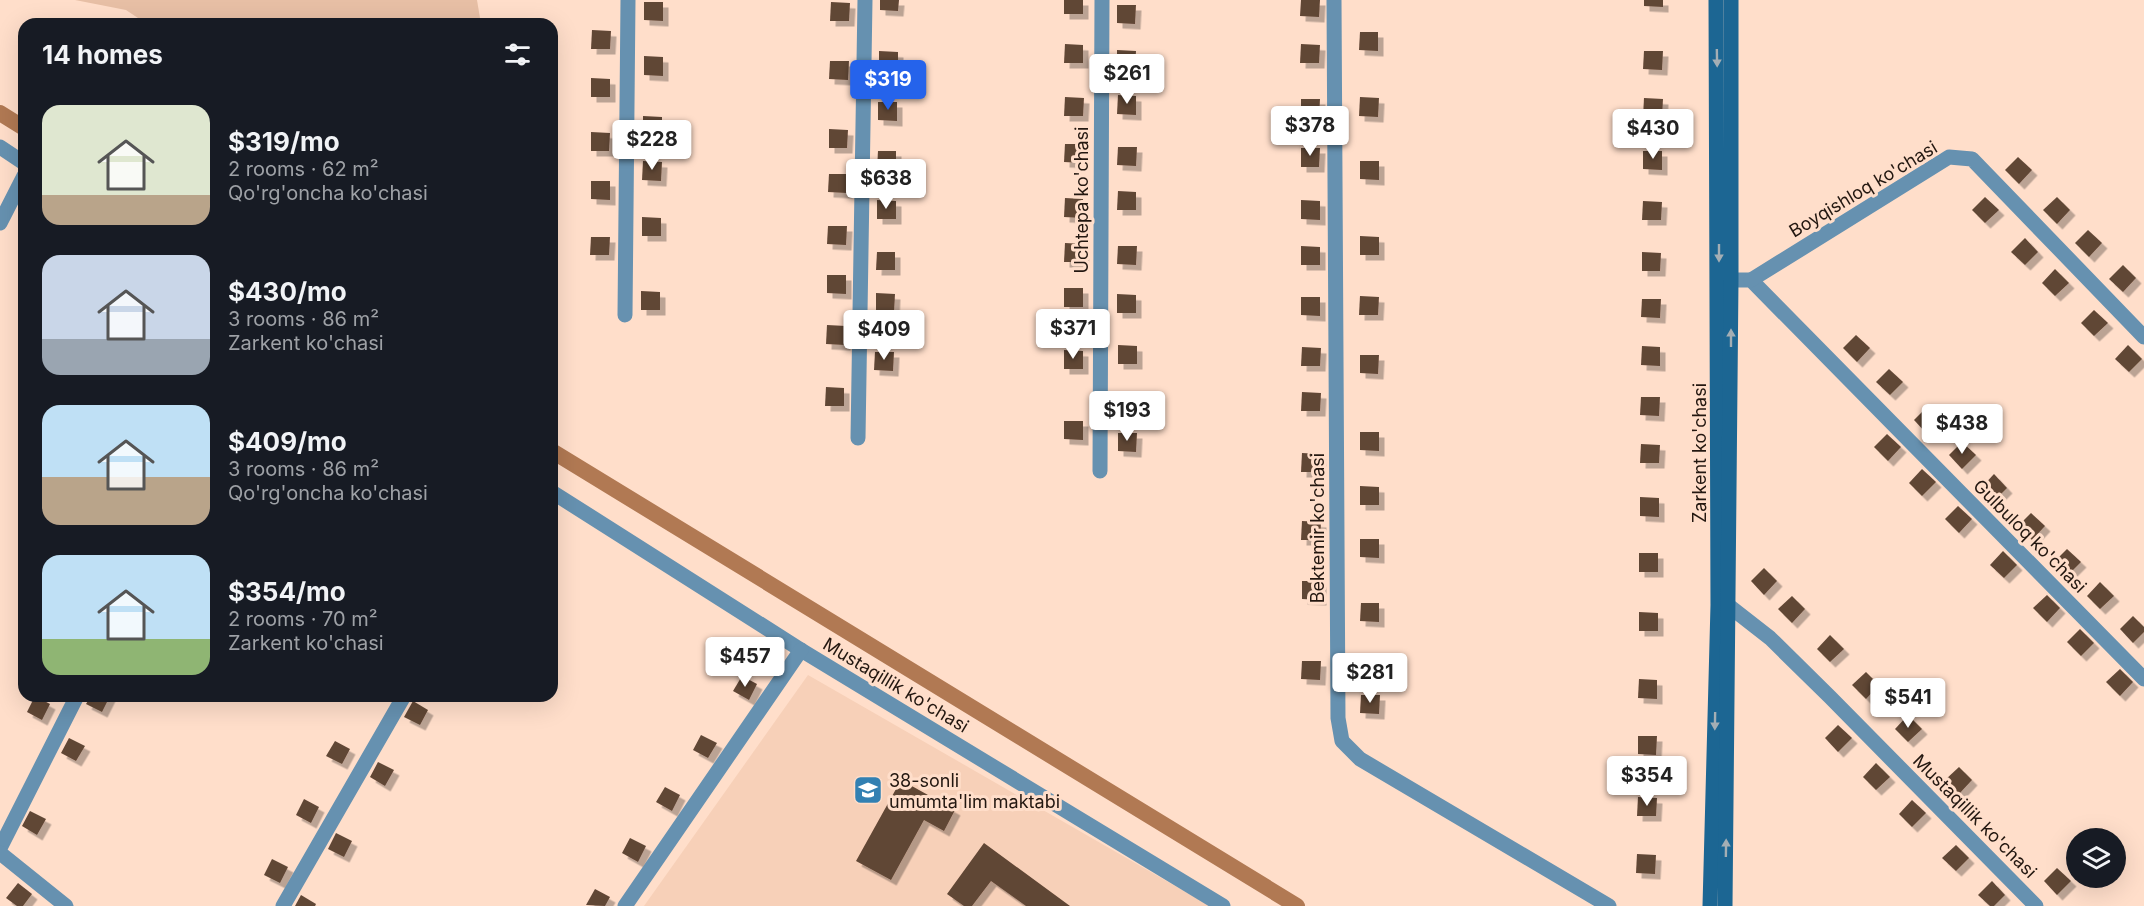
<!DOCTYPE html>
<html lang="en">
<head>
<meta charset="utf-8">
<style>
	:root { --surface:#171b24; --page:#242831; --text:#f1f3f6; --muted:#9ea1a6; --accent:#2563eb }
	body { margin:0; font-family:Inter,sans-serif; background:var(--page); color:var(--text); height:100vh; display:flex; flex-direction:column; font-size:22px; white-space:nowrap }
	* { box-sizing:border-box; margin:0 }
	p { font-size:20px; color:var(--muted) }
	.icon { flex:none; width:33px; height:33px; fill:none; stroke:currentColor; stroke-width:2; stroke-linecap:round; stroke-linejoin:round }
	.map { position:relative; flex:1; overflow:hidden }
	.sheet { position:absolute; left:18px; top:18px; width:540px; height:684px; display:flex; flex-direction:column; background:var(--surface); border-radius:18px; box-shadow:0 6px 24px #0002 }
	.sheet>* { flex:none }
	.controls { position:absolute; left:2066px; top:828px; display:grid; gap:12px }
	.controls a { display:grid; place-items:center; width:60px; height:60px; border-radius:50%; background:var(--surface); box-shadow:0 6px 24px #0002; font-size:30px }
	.price { position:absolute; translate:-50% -51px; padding:0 14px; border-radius:6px; background:#fff; color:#222; font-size:20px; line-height:39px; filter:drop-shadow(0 2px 3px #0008) }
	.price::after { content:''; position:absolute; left:50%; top:36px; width:18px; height:14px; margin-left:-9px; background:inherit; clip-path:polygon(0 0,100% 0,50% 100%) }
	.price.current { background:var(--accent); color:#fff }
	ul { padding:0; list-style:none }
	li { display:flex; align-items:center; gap:18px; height:150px; padding:0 24px }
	li span { display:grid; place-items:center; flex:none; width:168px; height:120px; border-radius:18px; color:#555 }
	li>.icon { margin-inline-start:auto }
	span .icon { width:72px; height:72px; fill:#fffc; stroke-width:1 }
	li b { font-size:26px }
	h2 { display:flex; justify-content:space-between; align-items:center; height:72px; padding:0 24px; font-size:26px }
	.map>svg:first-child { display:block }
	.built { fill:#f7d0b8 }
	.green { fill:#e7bfa5 }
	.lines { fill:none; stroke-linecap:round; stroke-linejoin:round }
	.canal { stroke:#b17953; stroke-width:16 }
	.building { fill:#614635; filter:url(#shadow) }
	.street { stroke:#6691b0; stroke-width:15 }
	.secondary { stroke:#1c6693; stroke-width:15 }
	.oneway { fill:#a4aeb4 }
	.labels { text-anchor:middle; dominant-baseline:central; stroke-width:6; stroke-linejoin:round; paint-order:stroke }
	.street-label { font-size:18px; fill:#231710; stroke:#ffdeca }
	.poi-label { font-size:18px; fill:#231710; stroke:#ffdeca; text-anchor:start }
</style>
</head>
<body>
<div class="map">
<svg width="2144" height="906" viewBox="0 0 2144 906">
	<defs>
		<filter id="shadow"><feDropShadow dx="5.5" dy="5.5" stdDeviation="0" flood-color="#0004"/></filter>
	</defs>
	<rect width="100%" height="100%" fill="#ffdeca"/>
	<polygon class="built" points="808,675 1210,906 644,906"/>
	<polygon class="green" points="75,0 477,0 481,24 147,24 126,10"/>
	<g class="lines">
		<g class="canal">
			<polyline points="0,113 24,128"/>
			<polyline points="552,451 1297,906"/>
		</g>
	</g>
	<g class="building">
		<polygon points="880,0 899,0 898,11 880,10"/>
		<rect x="1064" y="0" width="19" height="14"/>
		<polygon points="1301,0 1320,0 1319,17 1300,16"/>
		<polygon points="1644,0 1663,0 1663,7 1644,6"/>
		<polygon points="644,2 663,2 663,21 644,20"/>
		<polygon points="831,2 850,3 849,21 830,21"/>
		<polygon points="1117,5 1136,5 1135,24 1117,23"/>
		<polygon points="592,30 611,31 610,49 591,49"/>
		<polygon points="1360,32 1378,32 1378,51 1359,50"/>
		<polygon points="1065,44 1083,45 1083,63 1064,63"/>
		<polygon points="1301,44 1320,45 1319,63 1300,63"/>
		<polygon points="1117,50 1136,51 1135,69 1117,69"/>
		<polygon points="879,51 898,52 898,70 879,70"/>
		<polygon points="1644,51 1663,51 1662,70 1643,69"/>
		<polygon points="644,56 663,57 663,76 644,75"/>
		<polygon points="830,61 849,61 848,80 829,79"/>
		<polygon points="591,78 610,79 610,97 591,97"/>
		<polygon points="1118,95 1136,96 1136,115 1117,114"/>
		<polygon points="1065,97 1084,98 1083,116 1064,116"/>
		<polygon points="1360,97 1379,98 1378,117 1359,116"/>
		<polygon points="1644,98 1663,99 1662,117 1643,117"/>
		<polygon points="1301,99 1320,99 1319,118 1301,117"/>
		<polygon points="878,102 897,102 897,121 878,120"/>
		<polygon points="643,116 662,117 662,135 643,135"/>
		<polygon points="829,129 848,130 847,148 829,148"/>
		<polygon points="591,132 610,133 609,151 591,151"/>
		<polygon points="1065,144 1083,144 1083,163 1064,162"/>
		<polygon points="1118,147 1137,147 1136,166 1117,165"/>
		<polygon points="1301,148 1320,148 1319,167 1301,167"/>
		<polygon points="878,151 896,151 896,170 877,169"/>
		<polygon points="1643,151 1662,151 1662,170 1643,169"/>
		<polygon points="2018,157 2032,170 2019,184 2005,170"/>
		<polygon points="643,161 662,162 661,181 642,180"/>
		<polygon points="1360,161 1379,161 1379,180 1360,179"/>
		<polygon points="829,174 847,174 847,193 828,192"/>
		<polygon points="591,181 610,181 610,200 591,199"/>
		<polygon points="1118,191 1136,192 1136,210 1117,210"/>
		<polygon points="1985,197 1999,210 1985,223 1972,210"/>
		<polygon points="2057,197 2070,210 2057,224 2043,210"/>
		<polygon points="1065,198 1083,199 1083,218 1064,217"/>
		<polygon points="877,200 896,201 896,219 877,219"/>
		<polygon points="1301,200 1320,201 1320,220 1301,219"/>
		<polygon points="1643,201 1662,202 1661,220 1642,220"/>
		<polygon points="642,217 661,218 661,236 642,236"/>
		<polygon points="828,226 847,226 846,245 827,244"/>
		<polygon points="2088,230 2102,243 2089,257 2075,243"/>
		<polygon points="1360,236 1379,237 1379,255 1360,255"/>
		<polygon points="591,237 610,237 609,255 590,255"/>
		<polygon points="2025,238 2038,252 2025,265 2011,252"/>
		<polygon points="1065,243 1084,244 1083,262 1064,262"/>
		<polygon points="1118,246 1137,246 1136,265 1117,264"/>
		<polygon points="1301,246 1320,247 1320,265 1301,265"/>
		<polygon points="877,252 895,252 895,270 876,270"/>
		<polygon points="1642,252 1661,253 1660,271 1642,271"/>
		<polygon points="2123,265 2136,278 2123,292 2109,279"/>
		<polygon points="2055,269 2069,283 2055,296 2042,283"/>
		<polygon points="827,275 846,275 846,294 827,293"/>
		<rect x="1064" y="288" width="19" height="19"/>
		<polygon points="641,291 660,292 660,310 641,310"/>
		<polygon points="876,293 895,294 894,312 876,312"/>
		<polygon points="1117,294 1136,295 1136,313 1117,313"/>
		<polygon points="1360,296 1379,297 1378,315 1359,315"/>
		<polygon points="1301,297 1320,297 1320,316 1301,315"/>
		<polygon points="1642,299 1661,299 1660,318 1641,317"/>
		<polygon points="2094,310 2108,323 2094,336 2081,323"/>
		<polygon points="827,325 846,326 845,345 826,344"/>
		<polygon points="1856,335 1870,348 1857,362 1843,348"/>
		<polygon points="1118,345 1137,346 1137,364 1118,364"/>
		<polygon points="2128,345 2142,359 2129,372 2115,359"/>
		<polygon points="1642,346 1660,347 1660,366 1641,365"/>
		<polygon points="1302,347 1321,348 1320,366 1301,366"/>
		<polygon points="1064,350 1083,351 1083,369 1064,369"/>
		<polygon points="875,352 894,352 893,371 874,370"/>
		<polygon points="1360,355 1379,355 1378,374 1360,373"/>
		<polygon points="1889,369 1903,382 1890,395 1876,382"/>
		<polygon points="826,387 844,388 844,406 825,406"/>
		<polygon points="1302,392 1321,393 1320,411 1301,411"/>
		<polygon points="1641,397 1660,397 1659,416 1640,415"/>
		<polygon points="1927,407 1941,420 1927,434 1914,420"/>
		<polygon points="1064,421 1083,421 1083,440 1064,439"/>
		<polygon points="1360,432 1379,432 1379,451 1360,450"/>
		<polygon points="1118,433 1137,433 1136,452 1118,451"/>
		<polygon points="1887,434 1901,447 1888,461 1874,447"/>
		<polygon points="1962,442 1976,455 1962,469 1949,455"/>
		<polygon points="1641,444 1660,445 1659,463 1640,463"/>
		<polygon points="1302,453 1321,454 1320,472 1301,472"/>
		<polygon points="1922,469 1936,482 1922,496 1909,483"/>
		<polygon points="1994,474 2007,488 1994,501 1981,488"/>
		<polygon points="1360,486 1379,487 1379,505 1360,505"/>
		<polygon points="1640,497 1659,498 1659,517 1640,516"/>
		<polygon points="1958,506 1972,519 1959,533 1945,519"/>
		<polygon points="2031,513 2045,526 2032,540 2018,526"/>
		<polygon points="1302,521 1321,522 1320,540 1301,540"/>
		<polygon points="1360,539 1379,539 1379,558 1360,557"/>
		<polygon points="2067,549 2081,562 2067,576 2054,562"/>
		<polygon points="2003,551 2017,565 2004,578 1990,565"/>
		<rect x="1639" y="553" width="19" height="19"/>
		<polygon points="1764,568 1777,581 1764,595 1751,581"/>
		<polygon points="1302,581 1321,581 1321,600 1302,599"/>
		<polygon points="2100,582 2114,596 2100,609 2087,596"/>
		<polygon points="2047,595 2060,608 2047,622 2033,608"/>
		<polygon points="1792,596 1805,609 1792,623 1778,609"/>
		<polygon points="1361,603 1379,603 1379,622 1360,621"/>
		<polygon points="1639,612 1658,613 1658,631 1639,631"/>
		<polygon points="2133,616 2144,627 2144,632 2133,643 2120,629"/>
		<polygon points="2080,629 2094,643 2081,656 2067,642"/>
		<polygon points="1830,635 1844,649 1830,662 1817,649"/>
		<polygon points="1302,661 1321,661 1320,680 1301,679"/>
		<polygon points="2120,669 2133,682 2120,696 2106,682"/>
		<polygon points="1866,672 1879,685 1866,699 1852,685"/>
		<polygon points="742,676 757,684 749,700 733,691"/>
		<polygon points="1639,679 1657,680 1657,699 1638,698"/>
		<polygon points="1361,695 1380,695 1379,714 1360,713"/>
		<polygon points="35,696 50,704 42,720 27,712"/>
		<polygon points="91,696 110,696 102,712 86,704"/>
		<polygon points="413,701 428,710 420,725 404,717"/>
		<polygon points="1908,715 1922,729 1908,742 1895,729"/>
		<polygon points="1838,725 1852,738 1838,752 1825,738"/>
		<polygon points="701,735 717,743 708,758 693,750"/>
		<polygon points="1638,736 1657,736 1656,755 1638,754"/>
		<polygon points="69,738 85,746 76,761 61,753"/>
		<polygon points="335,741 350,749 342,764 326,756"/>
		<polygon points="378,762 394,770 385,786 370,777"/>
		<polygon points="1876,763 1890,777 1876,790 1863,777"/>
		<polygon points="1959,767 1972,780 1959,794 1945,780"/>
		<polygon points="901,780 955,810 944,831 924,820 891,880 856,861"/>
		<polygon points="665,787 680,795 672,811 656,802"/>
		<polygon points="1638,797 1657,798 1656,816 1637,816"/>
		<polygon points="304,799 319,807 311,823 296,815"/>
		<polygon points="1912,800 1926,813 1912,827 1899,814"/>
		<polygon points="30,811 46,819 37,835 22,826"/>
		<polygon points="336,833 352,841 344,857 328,849"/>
		<polygon points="630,838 646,846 638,862 622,853"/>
		<polygon points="984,843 1070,906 1026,906 991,881 972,906 964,906 947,894"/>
		<polygon points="1956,845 1969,858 1956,871 1942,858"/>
		<polygon points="1637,854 1656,855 1655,874 1636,873"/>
		<polygon points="272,859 288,867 280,883 264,875"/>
		<polygon points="2057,868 2071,881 2057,895 2044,881"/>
		<polygon points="1992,881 2005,895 1994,906 1990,906 1978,895"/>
		<polygon points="18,883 32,894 23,906 17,906 6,898"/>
		<polygon points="595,889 610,897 605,906 586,905"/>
		<polygon points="301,895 316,904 315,906 295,906"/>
	</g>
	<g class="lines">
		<g class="street">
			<polyline points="1334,0 1338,718 1342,741 1360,759 1609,906"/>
			<polyline points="0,147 24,163"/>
			<polyline points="0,223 24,176"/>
			<polyline points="1731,280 1751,280 2144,679"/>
			<polyline points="1751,280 1949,157 1972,159 2144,337"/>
			<polyline points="625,315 628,0"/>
			<polyline points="858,438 865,0"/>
			<polyline points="1100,471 1102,0"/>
			<polyline points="552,492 801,650 1223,906"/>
			<polyline points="1729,606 1770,638 1830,697 2036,906"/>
			<polyline points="0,848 77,696"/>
			<polyline points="0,853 66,906"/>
			<polyline points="283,906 404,696"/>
			<polyline points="625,906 801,650"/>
		</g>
		<g class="secondary">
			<polyline points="1710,906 1718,605 1716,0"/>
			<polyline points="1725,906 1731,280 1731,0"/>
		</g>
	</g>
	<defs><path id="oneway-solid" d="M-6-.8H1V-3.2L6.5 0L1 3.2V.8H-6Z" transform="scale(1.5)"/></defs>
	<g class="oneway">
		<use href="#oneway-solid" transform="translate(1717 58) rotate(89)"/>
		<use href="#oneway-solid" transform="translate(1719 253) rotate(90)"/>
		<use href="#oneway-solid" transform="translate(1731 338) rotate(-90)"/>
		<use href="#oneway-solid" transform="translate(1715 721) rotate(91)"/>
		<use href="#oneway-solid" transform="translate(1726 848) rotate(-89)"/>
	</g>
	<defs>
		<g id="school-square" transform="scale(1.5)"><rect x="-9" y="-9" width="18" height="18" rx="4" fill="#3280b2" stroke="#ffdeca"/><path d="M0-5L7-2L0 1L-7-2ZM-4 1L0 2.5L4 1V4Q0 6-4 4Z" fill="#fff"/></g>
	</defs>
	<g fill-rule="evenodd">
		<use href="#school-square" x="868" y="790"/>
	</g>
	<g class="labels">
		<g class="street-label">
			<text transform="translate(1863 189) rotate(-31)">Boyqishloq ko'chasi</text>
			<text transform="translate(1081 200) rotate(-90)">Uchtepa ko'chasi</text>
			<text transform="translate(1699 453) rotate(-90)">Zarkent ko'chasi</text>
			<text transform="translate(1317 528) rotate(-90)">Bektemir ko'chasi</text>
			<text transform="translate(2030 536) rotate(45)">Gulbuloq ko'chasi</text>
			<text transform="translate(896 685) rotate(31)">Mustaqillik ko'chasi</text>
			<text transform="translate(1975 816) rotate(45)">Mustaqillik ko'chasi</text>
		</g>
		<g class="poi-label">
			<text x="889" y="780">38-sonli<tspan x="889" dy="21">umumta'lim maktabi</tspan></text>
		</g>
	</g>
</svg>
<div class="controls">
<a><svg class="icon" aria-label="layers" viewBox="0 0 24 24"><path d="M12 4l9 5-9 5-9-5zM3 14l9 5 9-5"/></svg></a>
</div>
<b class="price" style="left:1127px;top:105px">$261</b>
<b class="price current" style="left:888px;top:111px">$319</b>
<b class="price" style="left:1310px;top:157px">$378</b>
<b class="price" style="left:1653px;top:160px">$430</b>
<b class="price" style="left:652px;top:171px">$228</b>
<b class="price" style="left:886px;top:210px">$638</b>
<b class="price" style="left:1073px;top:360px">$371</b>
<b class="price" style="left:884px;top:361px">$409</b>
<b class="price" style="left:1127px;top:442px">$193</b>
<b class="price" style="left:1962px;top:455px">$438</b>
<b class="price" style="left:745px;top:688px">$457</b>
<b class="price" style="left:1370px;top:704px">$281</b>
<b class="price" style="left:1908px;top:729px">$541</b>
<b class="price" style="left:1647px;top:807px">$354</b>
<section class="sheet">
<h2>14 homes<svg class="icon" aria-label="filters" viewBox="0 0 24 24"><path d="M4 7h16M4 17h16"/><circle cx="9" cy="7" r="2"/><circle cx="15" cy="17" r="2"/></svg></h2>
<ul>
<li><span style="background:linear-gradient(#dfe7d0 75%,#b9a48a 0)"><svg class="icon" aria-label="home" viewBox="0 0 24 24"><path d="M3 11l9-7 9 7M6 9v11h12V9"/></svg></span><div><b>$319/mo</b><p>2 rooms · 62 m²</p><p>Qo'rg'oncha ko'chasi</p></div></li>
<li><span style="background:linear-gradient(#c9d6e8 70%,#9aa5b1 0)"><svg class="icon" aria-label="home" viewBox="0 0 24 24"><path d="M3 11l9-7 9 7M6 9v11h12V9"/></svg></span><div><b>$430/mo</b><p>3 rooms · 86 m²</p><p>Zarkent ko'chasi</p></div></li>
<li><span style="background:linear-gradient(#bfe0f5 60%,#b9a48a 0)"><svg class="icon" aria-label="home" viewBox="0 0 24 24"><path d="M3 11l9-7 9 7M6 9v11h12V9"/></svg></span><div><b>$409/mo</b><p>3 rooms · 86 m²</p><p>Qo'rg'oncha ko'chasi</p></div></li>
<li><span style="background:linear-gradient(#bfe0f5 70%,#8fb573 0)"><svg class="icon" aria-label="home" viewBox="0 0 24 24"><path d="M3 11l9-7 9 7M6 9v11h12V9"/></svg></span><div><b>$354/mo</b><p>2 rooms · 70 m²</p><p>Zarkent ko'chasi</p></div></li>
</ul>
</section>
</div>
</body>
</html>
